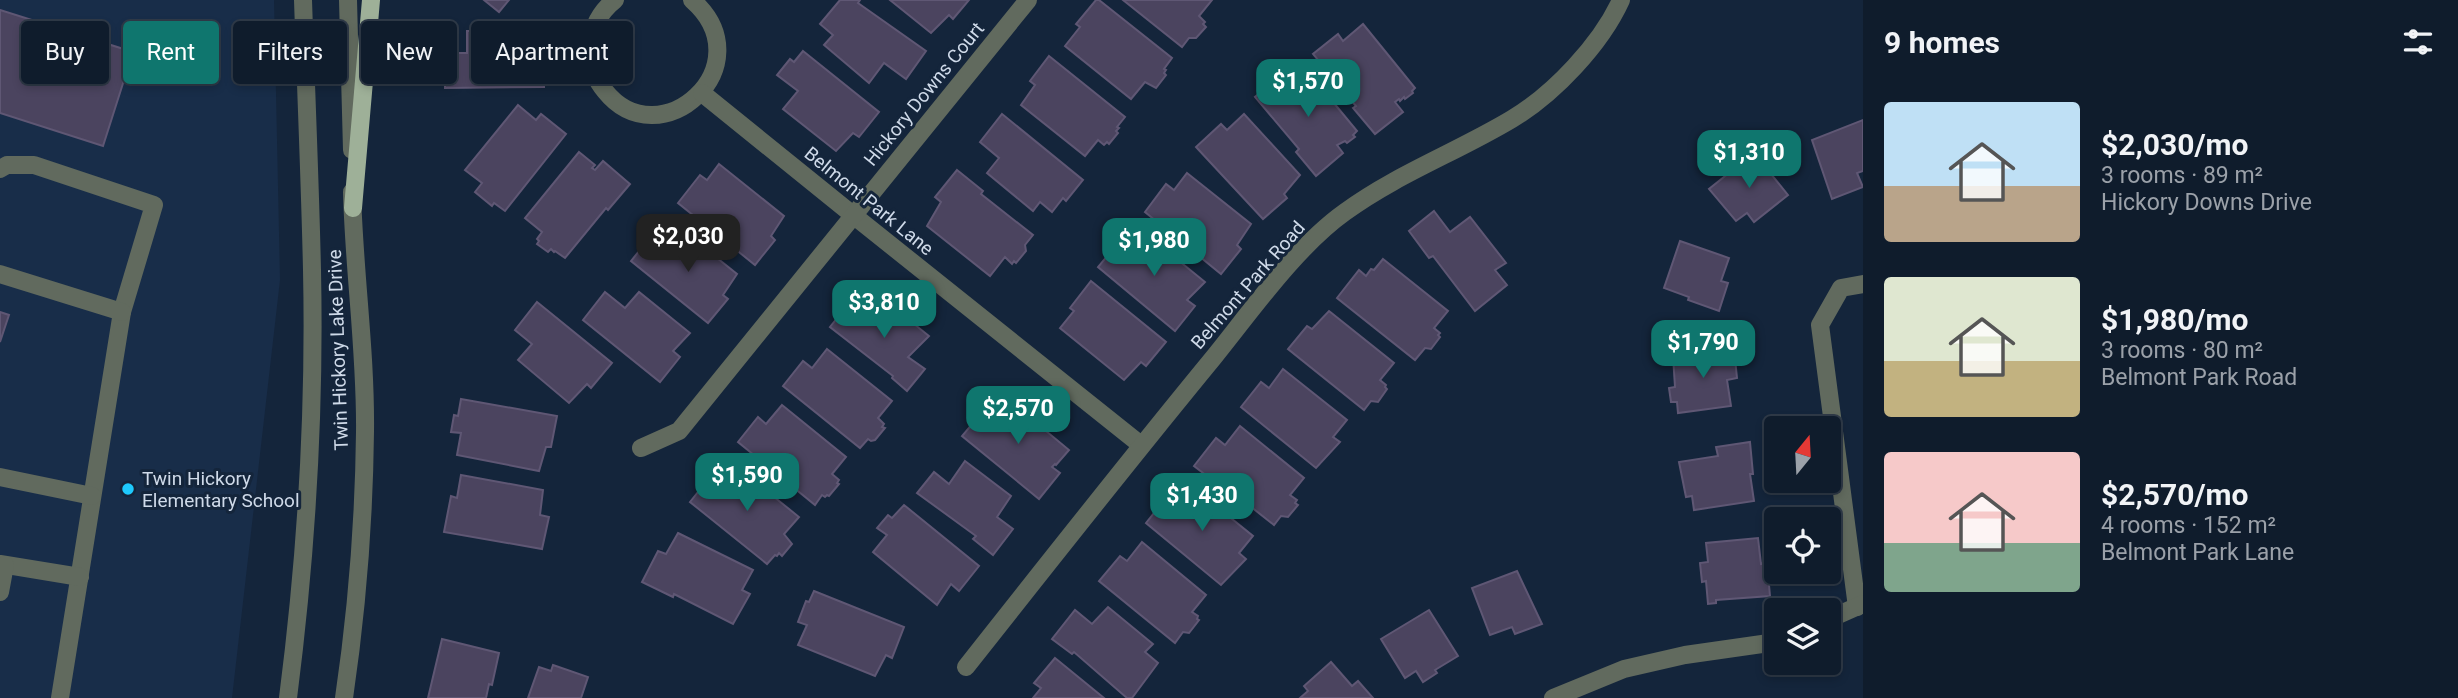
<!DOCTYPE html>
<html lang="en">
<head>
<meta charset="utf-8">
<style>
	:root { --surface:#0f1c2c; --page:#182534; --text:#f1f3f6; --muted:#9ba1a9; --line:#2f3a48; --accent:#0f766e }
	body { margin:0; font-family:Roboto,sans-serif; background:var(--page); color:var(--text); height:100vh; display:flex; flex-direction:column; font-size:26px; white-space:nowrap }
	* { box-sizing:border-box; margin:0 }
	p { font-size:23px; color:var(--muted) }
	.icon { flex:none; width:38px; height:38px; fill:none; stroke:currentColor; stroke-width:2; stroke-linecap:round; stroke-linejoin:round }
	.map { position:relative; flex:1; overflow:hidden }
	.details { display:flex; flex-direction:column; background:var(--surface); width:595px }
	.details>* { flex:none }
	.guide { position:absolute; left:21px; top:21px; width:665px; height:63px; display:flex; gap:14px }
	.needle { width:46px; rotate:18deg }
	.buttons { position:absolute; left:1764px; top:416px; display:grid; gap:14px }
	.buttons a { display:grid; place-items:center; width:77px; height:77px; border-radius:7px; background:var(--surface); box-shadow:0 4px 10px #0003,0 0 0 2px var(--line); font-size:35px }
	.price { position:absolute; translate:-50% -60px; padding:0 16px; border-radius:14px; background:var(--accent); color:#fff; font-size:23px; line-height:46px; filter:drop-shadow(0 2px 4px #0008) }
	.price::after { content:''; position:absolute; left:50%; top:42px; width:21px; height:16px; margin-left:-10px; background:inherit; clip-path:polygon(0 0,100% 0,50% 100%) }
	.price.active { background:#222; color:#fff }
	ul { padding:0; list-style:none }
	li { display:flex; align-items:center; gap:21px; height:175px; padding:0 21px }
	li span { display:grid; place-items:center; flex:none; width:196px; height:140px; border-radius:7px; color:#555 }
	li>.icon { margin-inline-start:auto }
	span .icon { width:84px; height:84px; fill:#fffc; stroke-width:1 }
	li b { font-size:30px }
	h2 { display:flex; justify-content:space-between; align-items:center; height:84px; padding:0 21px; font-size:30px }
	.chip { padding:0 24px; border-radius:7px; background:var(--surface); box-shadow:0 4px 10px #0003,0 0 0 2px var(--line); font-size:24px; line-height:63px }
	.chip.active { background:var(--accent); color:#fff }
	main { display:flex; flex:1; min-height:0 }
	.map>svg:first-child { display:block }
	.built { fill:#182d49 }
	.building { fill:#4b445f; stroke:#5f5774; stroke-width:2 }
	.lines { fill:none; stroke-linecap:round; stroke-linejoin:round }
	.minor { stroke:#616a5e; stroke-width:18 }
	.major { stroke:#9eb098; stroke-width:18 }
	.poi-dot { fill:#1ec9fd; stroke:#14253b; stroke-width:2.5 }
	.labels { text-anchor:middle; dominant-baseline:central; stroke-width:6; stroke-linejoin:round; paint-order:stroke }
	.street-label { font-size:19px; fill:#cfdae9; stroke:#14253b }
	.poi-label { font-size:19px; fill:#cfdae9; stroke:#14253b; text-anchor:start }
</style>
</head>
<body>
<main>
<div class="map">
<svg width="1863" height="698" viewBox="0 0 1863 698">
	<rect width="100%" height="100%" fill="#14253b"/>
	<polygon class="built" points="0,0 274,0 280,280 232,698 0,698"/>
	<g class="building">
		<polygon points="484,0 509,0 499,12"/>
		<polygon points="840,0 860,0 858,3 926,51 906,79 884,63 869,83 824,45 833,35 820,24"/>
		<polygon points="890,0 969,0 953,19 949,15 931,33"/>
		<polygon points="1096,0 1099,0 1172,58 1164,69 1166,70 1164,73 1166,75 1156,88 1145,82 1131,99 1065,46 1080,27 1076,24"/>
		<polygon points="1123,0 1212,0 1199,16 1205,22 1203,24 1206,27 1196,38 1189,38 1182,47"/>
		<polygon points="0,10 133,52 103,146 0,113"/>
		<polygon points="1363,24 1415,88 1412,91 1413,93 1405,99 1404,97 1400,101 1399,99 1395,102 1403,112 1375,134 1353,108 1356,106 1313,54 1338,34 1343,41"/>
		<polygon points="467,31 535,31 537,55 544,55 544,87 445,88 445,72 439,72 439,56 443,57 443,53 467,53"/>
		<polygon points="803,51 879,112 859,137 853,133 836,151 783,109 798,91 777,75 790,59 794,62"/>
		<polygon points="1049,56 1125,117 1117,127 1119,128 1116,131 1118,133 1109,144 1107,142 1104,145 1098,140 1085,156 1021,105 1035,85 1030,81"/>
		<polygon points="1305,68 1357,131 1353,135 1355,137 1347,143 1345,141 1337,145 1343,153 1316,176 1296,152 1299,149 1255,97 1282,75 1287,82"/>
		<polygon points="518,105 536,120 541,114 566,134 505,211 494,203 492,206 475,192 482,183 465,170"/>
		<polygon points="1002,114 1083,180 1066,201 1063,198 1052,212 1040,202 1033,211 987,173 999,158 980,142"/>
		<polygon points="1244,114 1300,175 1284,194 1287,198 1263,219 1196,147 1221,124 1227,130"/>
		<polygon points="1863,120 1863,171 1857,173 1863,187 1832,199 1812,140"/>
		<polygon points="579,152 595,165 592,168 595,170 603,161 630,184 608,210 606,208 565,258 555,251 554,252 551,249 548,252 537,244 539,241 537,239 542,232 525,218"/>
		<polygon points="1754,153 1788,195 1754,222 1747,213 1736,221 1709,189"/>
		<polygon points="719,164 784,216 771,236 775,240 755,265 678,203 700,175 707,180"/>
		<polygon points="957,170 983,191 981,194 1033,235 1025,245 1026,251 1016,263 1014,261 1012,264 1005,257 990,276 927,226 941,202 935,197"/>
		<polygon points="1187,173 1251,224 1237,245 1241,249 1221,274 1145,212 1166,184 1174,190"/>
		<polygon points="1434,211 1450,232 1470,217 1506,263 1495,270 1507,285 1475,311 1433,256 1429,258 1409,231"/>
		<polygon points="1141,230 1205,282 1187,300 1195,306 1175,331 1098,267 1119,242 1126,248"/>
		<polygon points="686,233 737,274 723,295 728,299 708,323 631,261 653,234 673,249"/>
		<polygon points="1680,241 1729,258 1721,281 1728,283 1719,311 1688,300 1689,297 1664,288"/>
		<polygon points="1383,259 1448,311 1434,328 1440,333 1438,335 1440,337 1431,349 1425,348 1415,360 1337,298 1359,270 1366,276 1371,269 1374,270"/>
		<polygon points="1091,281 1166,342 1146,366 1141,362 1124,380 1060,328 1074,311 1070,308"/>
		<polygon points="605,292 625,308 639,292 690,333 673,351 680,357 660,382 583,320"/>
		<polygon points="883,299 929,336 908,357 925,369 907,391 892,378 893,376 830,327 850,302 868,317"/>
		<polygon points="537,302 612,363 591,388 587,384 569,403 518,360 532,344 515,330"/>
		<polygon points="1329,311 1394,363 1380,380 1386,385 1385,387 1387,389 1378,402 1371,401 1364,410 1288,349 1307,326 1312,329"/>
		<polygon points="0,312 9,315 0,342"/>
		<polygon points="827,349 892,401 878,418 884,424 882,427 885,428 875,440 871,441 868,439 860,448 783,386 803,361 812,368"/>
		<polygon points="1734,349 1737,378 1727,380 1731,406 1678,413 1677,402 1671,402 1669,388 1675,387 1673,356"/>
		<polygon points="1283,369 1347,420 1333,437 1340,442 1316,468 1241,407 1261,382 1269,388"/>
		<polygon points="1005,397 1069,450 1056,465 1055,464 1052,467 1060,473 1039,499 962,436 984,410 991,415"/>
		<polygon points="461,399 557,416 551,447 546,447 539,471 457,455 461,433 451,432 454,415 458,416"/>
		<polygon points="782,405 846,457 832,474 839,480 837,483 839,484 829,496 827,495 825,497 822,495 815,505 738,442 758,417 766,424"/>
		<polygon points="1240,426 1304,478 1290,495 1297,500 1295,503 1298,505 1288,517 1281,516 1274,525 1222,484 1220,486 1194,466 1216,438 1225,445"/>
		<polygon points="1750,442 1753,474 1750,474 1754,501 1694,510 1692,496 1686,497 1679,462 1718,456 1716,447"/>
		<polygon points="965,461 1011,496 997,517 1013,529 993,555 973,539 976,536 917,493 934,472 949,484"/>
		<polygon points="733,464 799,517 784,534 792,544 782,556 779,553 777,556 775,555 767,564 690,502 710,477 716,481"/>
		<polygon points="461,475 543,490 540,515 549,517 542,549 444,532 451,496 457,498"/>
		<polygon points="1189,484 1253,536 1239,553 1246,559 1221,585 1146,523 1166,498 1172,503"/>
		<polygon points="904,505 979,566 959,591 951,584 937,605 873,552 887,535 877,528 888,515 892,518"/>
		<polygon points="678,533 753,570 742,590 750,594 733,624 674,594 673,597 642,582 658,551 666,554"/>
		<polygon points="1758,538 1761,564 1767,563 1770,596 1716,600 1716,603 1708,604 1706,581 1702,582 1700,563 1708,562 1706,543"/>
		<polygon points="1142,542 1206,595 1192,612 1198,616 1197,619 1199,620 1189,633 1183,632 1175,643 1099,581 1120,556 1127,561"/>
		<polygon points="1517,571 1542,624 1515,634 1512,627 1490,635 1472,588"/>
		<polygon points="814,591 904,627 892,658 886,655 875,676 798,645 807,625 798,622 806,601 809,602"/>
		<polygon points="1108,607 1153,644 1145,652 1158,663 1132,698 1127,698 1074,652 1072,654 1052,639 1075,610 1092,624"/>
		<polygon points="1429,610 1458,656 1435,670 1437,673 1423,682 1416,671 1405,678 1381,639"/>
		<polygon points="442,639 499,653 492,685 489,684 486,698 428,698"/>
		<polygon points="1055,658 1104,698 1033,698 1041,688 1034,683"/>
		<polygon points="1331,662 1352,686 1358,681 1373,698 1300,698 1308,691 1304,686"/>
		<polygon points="553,665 588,677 581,698 528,698 539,667 551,671"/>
	</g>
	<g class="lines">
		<g class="minor">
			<polyline points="348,0 352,150"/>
			<path d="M615,0c-18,14 -26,34 -24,57 0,12 6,24 14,34 55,69 161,-26 87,-91"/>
			<polyline points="702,93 853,215 1141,445"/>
			<polyline points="0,169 7,165 34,165 154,205 122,312 60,698"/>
			<polyline points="0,274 122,312"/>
			<polyline points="641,448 679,431 1028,0"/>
			<polyline points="0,477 92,496"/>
			<polyline points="0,564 80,577"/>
			<polyline points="0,592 5,565"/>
			<polyline points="1857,607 1820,325 1841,288 1863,284"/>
			<polyline points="1829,619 1863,604"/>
			<path d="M966,667c82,-104 164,-208 248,-310 38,-47 82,-110 131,-145 52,-38 112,-60 167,-93 42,-25 89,-75 109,-119"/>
			<path d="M288,698c18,-140 27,-287 24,-428 -2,-90 -6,-180 -9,-270"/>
			<path d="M344,698c13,-88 20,-177 21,-266 1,-80 -11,-160 -13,-240"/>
			<polyline points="1553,698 1624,669 1685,655 1776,642"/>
		</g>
		<polyline class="major" points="353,208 371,0"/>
	</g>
	<circle class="poi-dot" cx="128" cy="489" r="7"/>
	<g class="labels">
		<g class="street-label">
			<text transform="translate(924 94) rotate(-51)">Hickory Downs Court</text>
			<text transform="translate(869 201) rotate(39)">Belmont Park Lane</text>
			<text transform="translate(1248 285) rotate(-49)">Belmont Park Road</text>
			<text transform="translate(338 350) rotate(-92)">Twin Hickory Lake Drive</text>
		</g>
		<g class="poi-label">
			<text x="142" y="478">Twin Hickory<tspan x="142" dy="22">Elementary School</tspan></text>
		</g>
	</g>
</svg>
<div class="buttons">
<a><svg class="needle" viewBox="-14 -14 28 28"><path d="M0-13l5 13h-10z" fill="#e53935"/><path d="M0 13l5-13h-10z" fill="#9ba1a9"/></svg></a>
<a><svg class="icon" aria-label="locate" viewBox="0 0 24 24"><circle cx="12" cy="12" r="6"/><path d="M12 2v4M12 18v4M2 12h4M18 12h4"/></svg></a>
<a><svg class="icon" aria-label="layers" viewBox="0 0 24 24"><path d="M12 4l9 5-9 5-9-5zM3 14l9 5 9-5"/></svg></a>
</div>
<b class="price" style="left:1308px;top:119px">$1,570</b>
<b class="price" style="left:1749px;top:190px">$1,310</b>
<b class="price active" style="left:688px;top:274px">$2,030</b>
<b class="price" style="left:1154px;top:278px">$1,980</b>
<b class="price" style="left:884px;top:340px">$3,810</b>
<b class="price" style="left:1703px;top:380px">$1,790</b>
<b class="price" style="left:1018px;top:446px">$2,570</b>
<b class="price" style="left:747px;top:513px">$1,590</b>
<b class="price" style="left:1202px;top:533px">$1,430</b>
<div class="guide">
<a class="chip">Buy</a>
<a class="chip active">Rent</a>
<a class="chip">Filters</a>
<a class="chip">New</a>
<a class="chip">Apartment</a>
</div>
</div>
<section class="details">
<h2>9 homes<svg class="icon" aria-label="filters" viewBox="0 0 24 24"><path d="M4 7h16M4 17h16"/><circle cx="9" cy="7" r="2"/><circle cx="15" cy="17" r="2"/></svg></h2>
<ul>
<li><span style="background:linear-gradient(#bfe0f5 60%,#b9a48a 0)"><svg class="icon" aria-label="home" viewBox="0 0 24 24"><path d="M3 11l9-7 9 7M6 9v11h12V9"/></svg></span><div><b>$2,030/mo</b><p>3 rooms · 89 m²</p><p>Hickory Downs Drive</p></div></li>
<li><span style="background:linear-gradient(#dfe7d0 60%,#c2b280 0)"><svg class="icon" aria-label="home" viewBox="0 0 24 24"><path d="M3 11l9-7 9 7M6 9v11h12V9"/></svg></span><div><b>$1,980/mo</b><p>3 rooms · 80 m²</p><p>Belmont Park Road</p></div></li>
<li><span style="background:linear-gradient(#f6c9c9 65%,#7fa58c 0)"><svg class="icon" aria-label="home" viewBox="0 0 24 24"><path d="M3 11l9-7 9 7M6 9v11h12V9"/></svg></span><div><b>$2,570/mo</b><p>4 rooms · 152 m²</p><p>Belmont Park Lane</p></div></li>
</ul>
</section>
</main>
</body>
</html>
